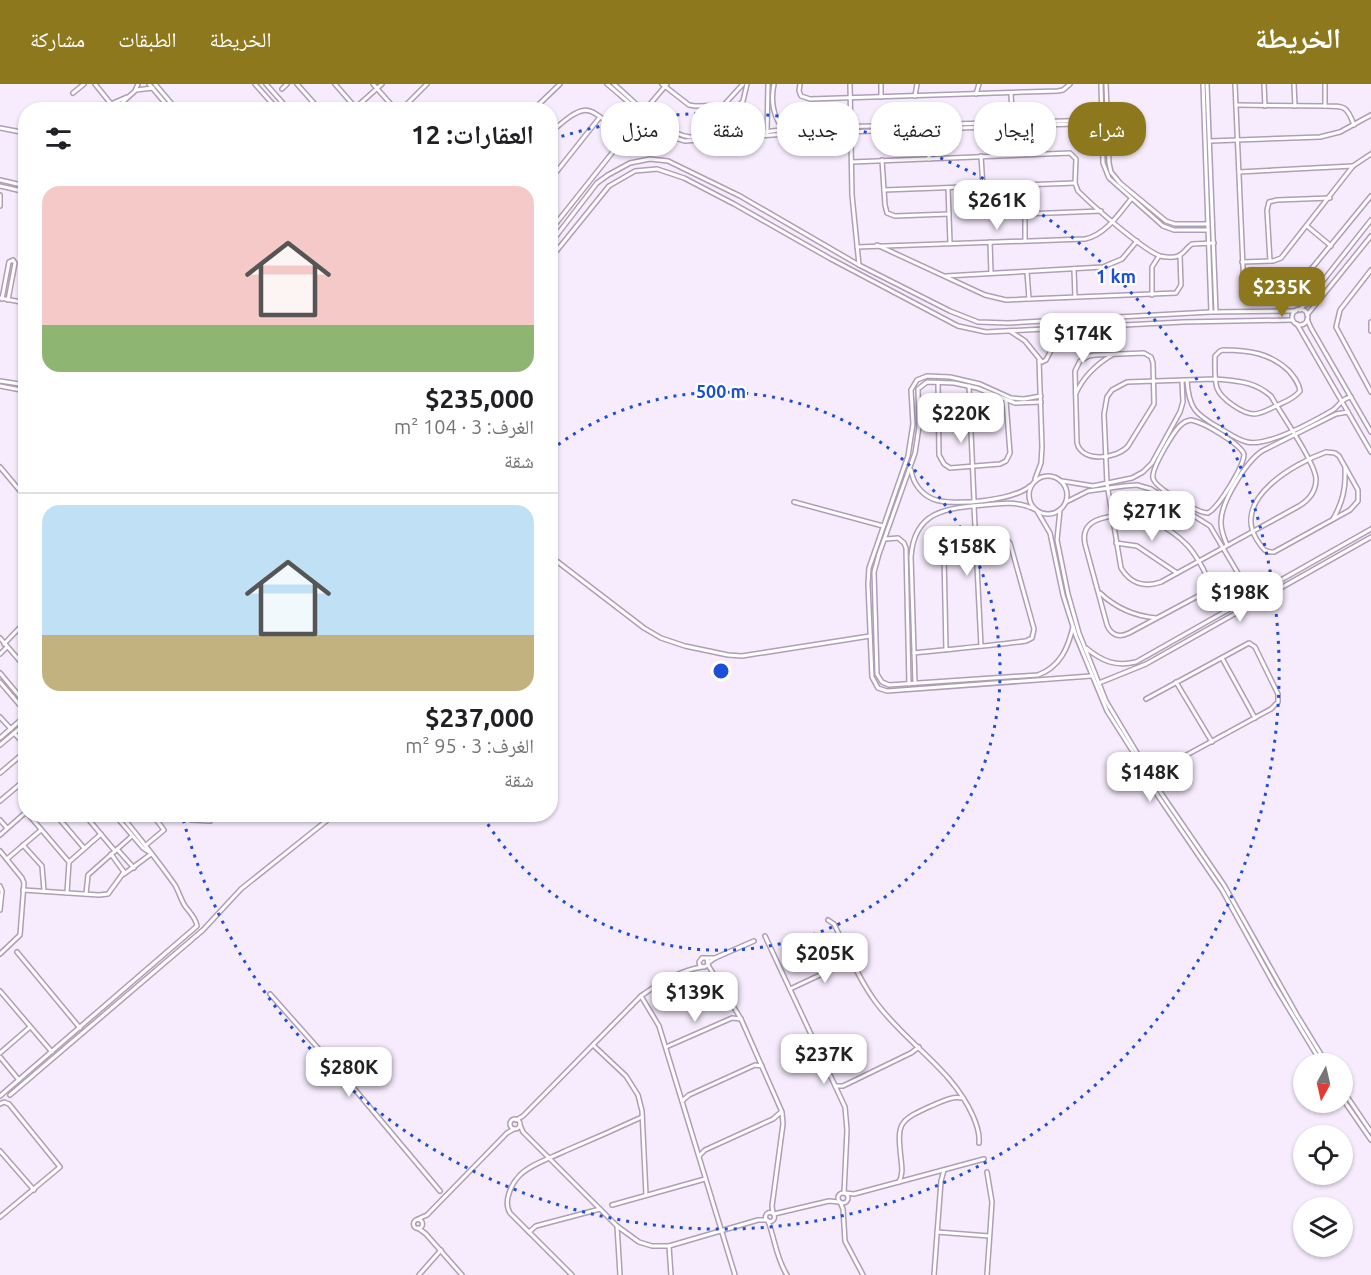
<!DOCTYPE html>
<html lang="ar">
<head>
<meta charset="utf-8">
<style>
	:root { --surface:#fff; --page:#f6f6f6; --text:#202124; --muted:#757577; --line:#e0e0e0; --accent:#8e781e }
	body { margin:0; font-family:Ubuntu,"Noto Naskh Arabic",sans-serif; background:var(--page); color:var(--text); direction:rtl; height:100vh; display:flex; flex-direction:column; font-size:22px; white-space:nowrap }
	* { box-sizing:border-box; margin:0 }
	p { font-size:20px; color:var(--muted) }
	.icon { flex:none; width:33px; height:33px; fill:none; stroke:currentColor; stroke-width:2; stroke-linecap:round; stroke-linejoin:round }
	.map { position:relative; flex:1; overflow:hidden; direction:ltr }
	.sheet { position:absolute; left:18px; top:18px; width:540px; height:720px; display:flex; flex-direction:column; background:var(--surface); border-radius:24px; box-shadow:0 2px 4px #0004; direction:rtl }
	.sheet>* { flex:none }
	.top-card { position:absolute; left:576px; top:18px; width:570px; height:54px; direction:rtl; display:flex; gap:12px }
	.needle { width:39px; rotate:188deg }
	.tools { position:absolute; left:1293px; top:969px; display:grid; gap:12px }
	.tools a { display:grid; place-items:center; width:60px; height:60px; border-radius:50%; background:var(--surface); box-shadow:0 2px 4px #0004; font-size:30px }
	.price { position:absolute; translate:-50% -51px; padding:0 14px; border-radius:12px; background:#fff; color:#222; font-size:20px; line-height:39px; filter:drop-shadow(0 2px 3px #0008) }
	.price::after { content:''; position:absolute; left:50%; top:36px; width:18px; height:14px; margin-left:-9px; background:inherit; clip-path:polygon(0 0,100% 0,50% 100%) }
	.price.current { background:var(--accent); color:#fff }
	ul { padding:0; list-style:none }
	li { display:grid; align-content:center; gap:12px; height:318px; padding:0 24px }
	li+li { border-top:2px solid var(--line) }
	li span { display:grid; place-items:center; height:186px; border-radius:18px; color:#555 }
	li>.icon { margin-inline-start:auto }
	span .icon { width:108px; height:108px; fill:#fffc; stroke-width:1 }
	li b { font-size:26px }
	h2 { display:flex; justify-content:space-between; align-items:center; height:72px; padding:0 24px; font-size:26px }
	.chip { padding:0 21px; border-radius:24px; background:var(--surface); box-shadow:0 2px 4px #0004; font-size:21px; line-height:54px }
	.chip.current { background:var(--accent); color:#fff }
	header { display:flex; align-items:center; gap:36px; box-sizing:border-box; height:84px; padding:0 30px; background:var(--accent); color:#fff }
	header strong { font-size:28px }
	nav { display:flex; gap:33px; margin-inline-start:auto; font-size:21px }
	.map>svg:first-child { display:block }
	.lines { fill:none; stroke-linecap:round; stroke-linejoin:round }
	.street-casing { stroke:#af9eb8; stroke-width:6 }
	.street { stroke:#fff; stroke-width:3 }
	.ring { fill:none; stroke:#1d4ed8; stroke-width:3; stroke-dasharray:3 6 }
	.centre { fill:#1d4ed8; stroke:#fff; stroke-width:3 }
	.ring-label { font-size:18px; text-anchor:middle; font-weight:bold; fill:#1d4ed8; stroke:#fff; stroke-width:4.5; stroke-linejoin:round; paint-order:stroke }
</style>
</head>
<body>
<header>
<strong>الخريطة</strong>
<nav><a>الخريطة</a><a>الطبقات</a><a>مشاركة</a></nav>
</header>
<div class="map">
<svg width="1371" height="1191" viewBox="0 0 1371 1191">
	<rect width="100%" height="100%" fill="#f7ecfd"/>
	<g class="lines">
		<g class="street-casing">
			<g id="street">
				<polyline points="95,0 116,26"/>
				<polyline points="149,0 171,26"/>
				<polyline points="155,0 177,26"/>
				<polyline points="255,0 278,26"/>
				<polyline points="266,0 289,26"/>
				<polyline points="297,0 320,26"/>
				<polyline points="335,0 355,23"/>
				<polyline points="373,0 396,26"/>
				<path d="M607,0c19,15 56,53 78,57l102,-7 315,-11"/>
				<path d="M614,0c20,17 50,50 76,53l66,-4 40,-5 306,-8"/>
				<polyline points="662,0 689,21 695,22 739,21 743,17 747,0"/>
				<path d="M774,0c-4,19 0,36 13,50"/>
				<polyline points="800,0 799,7 801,12 810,15 1058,7 1063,6 1070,0"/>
				<polyline points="850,0 852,111 859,181"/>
				<polyline points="1101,0 1103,79 1109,94 1163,142 1174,146 1208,146"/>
				<polyline points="1106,0 1109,79 1111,88 1120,99 1166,137 1175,140 1208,140"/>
				<polyline points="1203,0 1211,228"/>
				<polyline points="1207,0 1216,228"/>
				<polyline points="1235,0 1244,206 1288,207 1294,206 1371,112"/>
				<polyline points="1264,0 1265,22"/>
				<polyline points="1294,0 1295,22"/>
				<path d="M1325,0v22c20,0 22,0 29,19"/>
				<polyline points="282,5 287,0"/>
				<polyline points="136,6 153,4"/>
				<polyline points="73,9 84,0"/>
				<polyline points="1011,9 1014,71"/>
				<polyline points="976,10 979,0"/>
				<polyline points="915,12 917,0"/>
				<polyline points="881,13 881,0"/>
				<polyline points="111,20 127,13"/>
				<polyline points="1236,21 1325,22"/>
				<polyline points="723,22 743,0"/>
				<polyline points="114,26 135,7 138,0"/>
				<polyline points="257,26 261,23 264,26"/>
				<polyline points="265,26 272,19"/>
				<polyline points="353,26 382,0"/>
				<polyline points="401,26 427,0"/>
				<polyline points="533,26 560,0"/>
				<polyline points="645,26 667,0"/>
				<polyline points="0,44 26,49"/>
				<polyline points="928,44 929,75"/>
				<path d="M550,49c39,-34 36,-27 74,3"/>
				<polyline points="767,49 768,0"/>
				<polyline points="1210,57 1320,53 1340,48 1371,31"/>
				<polyline points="981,72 983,103"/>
				<polyline points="882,76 885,121 887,129 895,132 949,130"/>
				<path d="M852,78l218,-9 6,6 -1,24 3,8c15,15 64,58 82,65 4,1 14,2 18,0 6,-2 9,-9 14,-12l22,-1"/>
				<polyline points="1239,88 1353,82"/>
				<polyline points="0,96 26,102"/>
				<polyline points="550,96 600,33"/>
				<polyline points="1025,101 1025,156"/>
				<polyline points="0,102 26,108"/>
				<polyline points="948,104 950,159"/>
				<polyline points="884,106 1075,99"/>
				<polyline points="0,111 0,122"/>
				<polyline points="1025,130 1101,127"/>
				<polyline points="1307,142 1331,162"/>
				<polyline points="550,147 643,30"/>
				<polyline points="990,158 991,189"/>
				<polyline points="550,160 597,99 608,91 630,79 650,75 668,77 740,112 859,181 950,227 978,238 1008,239 1211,228 1296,227"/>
				<polyline points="877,161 985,211 1006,216 1176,209 1181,201 1180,172"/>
				<path d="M857,163l228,-8c20,-4 34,-25 46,-40"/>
				<polyline points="550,175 609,102 635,87 657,85 684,94 734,120 831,175 958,242 986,248 1183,238 1292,236"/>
				<polyline points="1270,177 1267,126 1269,118 1277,116 1330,114"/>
				<polyline points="1242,178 1273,177 1281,174 1353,82 1371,70"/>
				<polyline points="1074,185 1075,213"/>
				<polyline points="1371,186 1340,226 1336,243 1371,308"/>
				<polyline points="1027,188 1029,215"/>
				<polyline points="946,192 1103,183 1122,175 1137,157"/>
				<polyline points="1299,201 1306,221"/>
				<polyline points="1152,211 1152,183 1159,172"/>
				<polyline points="0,214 26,219"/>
				<polyline points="2,215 9,178 13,176 15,179 8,216"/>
				<circle cx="1300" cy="233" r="8"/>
				<polyline points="1300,226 1371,136"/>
				<polyline points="1307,231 1371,152"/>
				<polyline points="1307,235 1311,244 1371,348"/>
				<polyline points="1371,238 1371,247"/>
				<polyline points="1297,240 1371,368"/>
				<polyline points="1010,247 1025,257 1042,278 1046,276 1056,257 1068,245"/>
				<path d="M1223,266c26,0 47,3 66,21 5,6 10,12 11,20 -6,8 -16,11 -24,15 -7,3 -14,8 -22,8 -11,0 -33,-15 -37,-26 -3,-10 -2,-22 -2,-32l5,-5z"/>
				<path d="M1144,269l7,4 2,6 1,41 -26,42c-11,13 -46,17 -51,-3l-2,-72 5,-10 9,-5 6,-1z"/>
				<path d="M1215,295c22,2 39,2 56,17 10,18 44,66 45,83 0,13 -7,21 -17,27l-138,76c-17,6 -31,1 -40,-14l-14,-84 -3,-70 3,-17 5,-7 15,-8z"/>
				<polyline points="0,297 26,301"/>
				<path d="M1187,297c2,27 8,33 31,46 9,5 19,13 29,15 21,5 67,-21 86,-32 7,-5 9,-12 18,-13"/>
				<polyline points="938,298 939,371 944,380 950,384 1000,380 1006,377 1010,369 1006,317"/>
				<polyline points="0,302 26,307"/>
				<polyline points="969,302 974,416"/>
				<path d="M1076,309c8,-17 19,-28 36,-38"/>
				<polyline points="1041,312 1024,315 1011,314 980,300 950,293 927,292 917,296 911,306 913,340 908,372 869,484 868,500 872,593 878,604 887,607 1091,592"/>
				<path d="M1041,318l-26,1 -38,-15 -23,-5 -27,-1 -9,7 1,38 -4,26 -36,101 -5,18 3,102 5,8 7,3 149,-10c22,-8 30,-27 35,-48"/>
				<polyline points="26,326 22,346 26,347"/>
				<path d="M1191,336c12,2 48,23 53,34 0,12 -25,53 -36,59 -10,0 -53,-25 -55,-35 -2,-9 21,-48 29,-54 3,-3 4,-3 9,-4z"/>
				<path d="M1326,368l9,1 4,3 19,34v11l-8,9 -76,42c-10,1 -12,-5 -17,-12 -26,-41 38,-77 69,-88z"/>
				<polyline points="0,383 26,414"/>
				<path d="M911,386c2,13 10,24 22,29 19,8 82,1 97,-13"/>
				<circle cx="1048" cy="411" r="19"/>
				<polyline points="1035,395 1041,379 1042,363 1039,276"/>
				<polyline points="1062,397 1093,402 1132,394 1143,388 1152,379 1180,328 1183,318 1182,297"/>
				<polyline points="794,418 883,442"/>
				<polyline points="1066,418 1088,407 1124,402 1137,401 1151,405 1210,442 1255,518"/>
				<polyline points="974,422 981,562"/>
				<polyline points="1060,426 1057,456 1068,510 1079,549 1106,617 1161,709 1224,801 1297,931 1327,980"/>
				<polyline points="1037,427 1050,449 1063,511 1076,552 1107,627 1133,668 1158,712 1222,806 1275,902 1322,980"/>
				<path d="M1132,430c16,1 42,18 53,29 7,6 24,32 23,41 -1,6 -4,8 -8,11l-71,38c-10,5 -18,2 -22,-8l-22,-81c-6,-28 27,-28 47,-30z"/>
				<path d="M1333,435c10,-17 13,-32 12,-51"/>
				<polyline points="886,455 898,454 904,459 906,464 909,600"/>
				<polyline points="1116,459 1137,462 1177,489"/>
				<path d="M1227,461c-3,-7 -6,-14 -6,-22 -1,-20 25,-61 41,-72l74,-37 12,-2"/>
				<polyline points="550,472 644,544 661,554 685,562 728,571 742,572 870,552"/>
				<path d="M1100,509c16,15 34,23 56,25"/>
				<polyline points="0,554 26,584"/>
				<polyline points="4,560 26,537"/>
				<path d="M1086,564c16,13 29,19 50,14l235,-133"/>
				<path d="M914,569c38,-4 75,-7 112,-12l6,-3 2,-9 -24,-86 -5,-5 -6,-2c-17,2 -51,-2 -55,19l2,95"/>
				<polyline points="0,570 7,563"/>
				<polyline points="1222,574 1255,634"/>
				<polyline points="0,589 26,620"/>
				<polyline points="0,598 24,626"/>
				<polyline points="1176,598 1212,658"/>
				<path d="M915,599l-4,-126c3,-46 35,-49 73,-52 18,-2 34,-4 50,4"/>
				<polyline points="1099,599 1146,580 1371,453"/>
				<polyline points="1146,615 1249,559 1255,563 1278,610 1278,618 1271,625 1150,691"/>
				<polyline points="26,624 23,631 26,637"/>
				<polyline points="0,633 11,645"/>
				<polyline points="14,649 26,662"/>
				<polyline points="0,654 23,634"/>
				<polyline points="0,661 26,639"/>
				<polyline points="0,689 26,667"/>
				<polyline points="0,717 26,695"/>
				<polyline points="28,730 69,778"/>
				<polyline points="55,730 84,764"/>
				<polyline points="84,730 115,767"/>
				<polyline points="114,730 143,764 149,768"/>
				<polyline points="181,730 191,736 210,737"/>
				<polyline points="0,736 7,744"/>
				<polyline points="0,751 26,728"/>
				<polyline points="23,761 42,782 44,807"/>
				<polyline points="146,761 164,746 152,730"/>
				<polyline points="117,765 134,784"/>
				<polyline points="0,767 22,794 24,799 20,851 0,870"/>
				<polyline points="7,775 41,746"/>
				<polyline points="124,790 151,770"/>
				<polyline points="0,802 2,807 0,826"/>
				<polyline points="23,806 99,811 108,810 124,788 111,770"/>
				<polyline points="67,809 69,778 101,750"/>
				<polyline points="86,810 88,791 132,752"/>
				<path d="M828,836l6,4c13,26 24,54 41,77 30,42 77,67 98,115 4,9 7,17 6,27"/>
				<polyline points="765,852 845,1023 847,1046 844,1109"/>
				<polyline points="17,868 80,944"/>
				<polyline points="707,874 708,881 704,883 700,882 699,878 702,874 715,874"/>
				<polyline points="708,879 715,874 754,857"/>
				<polyline points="708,881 741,935 782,1028 783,1040 772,1122 773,1129"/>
				<polyline points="790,905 852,876"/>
				<polyline points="0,907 52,968"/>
				<polyline points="270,910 357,1008 440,1107"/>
				<polyline points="641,912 659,942 735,1191"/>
				<polyline points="593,961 626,992 638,1011 642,1027 646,1111"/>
				<polyline points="666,963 732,934 741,935"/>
				<polyline points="0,969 30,943"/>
				<polyline points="0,973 19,996"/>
				<polyline points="836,1002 843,1002 911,969 919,963"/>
				<polyline points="1342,1005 1371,1048"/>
				<polyline points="10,1011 203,846 241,805 335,730"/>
				<path d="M0,1012l197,-170c-1,-8 -7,-13 -12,-20 -4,-6 -6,-14 -10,-21 -17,-24 -36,-48 -55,-71"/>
				<polyline points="1342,1014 1371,1056"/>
				<polyline points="682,1017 689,1011 755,981 762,982"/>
				<polyline points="0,1020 4,1018 9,1020 60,1083 0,1133"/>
				<circle cx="515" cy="1040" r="5"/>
				<path d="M516,1036l7,-4 118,-120c18,-13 40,-26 61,-29"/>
				<polyline points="520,1041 523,1048 617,1142 639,1158 652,1162 669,1162 758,1136 767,1136"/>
				<polyline points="0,1067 34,1106"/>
				<polyline points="699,1072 705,1066 773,1035 781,1028"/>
				<path d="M899,1098c4,-8 3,-14 2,-23 -4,-36 -3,-38 30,-53 10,-4 20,-10 31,-8"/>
				<circle cx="843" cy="1114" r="5"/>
				<polyline points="845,1109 854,1110 984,1075"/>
				<polyline points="840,1118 843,1125 845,1157 863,1191"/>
				<polyline points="612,1121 705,1095"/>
				<circle cx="770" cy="1133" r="4.5"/>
				<polyline points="774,1130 829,1117 839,1118"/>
				<polyline points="418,1135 427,1131 507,1049 514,1045"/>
				<circle cx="418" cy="1140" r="4.5"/>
				<path d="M768,1137c7,18 8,37 19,54"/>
				<polyline points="617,1142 620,1191"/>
				<polyline points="418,1144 426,1150 462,1191"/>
				<polyline points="529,1148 536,1142 600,1125"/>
				<polyline points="937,1148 989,1152"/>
				<polyline points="669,1162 671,1191"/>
				<polyline points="419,1191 441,1166"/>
				<path d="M572,1191l-62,-62c-7,-11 1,-29 10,-38 11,-11 31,-17 45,-24 26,-11 51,-22 77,-34"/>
				<polyline points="934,1191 941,1097 944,1086"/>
				<polyline points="987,1191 992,1118 987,1088"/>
			</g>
		</g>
		<use href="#street" class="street"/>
	</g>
	<g class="ring">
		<path d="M551 366A279 279 0 1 1 482 731"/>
		<path d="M553 55A558 558 0 1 1 182 731"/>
	</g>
	<circle cx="721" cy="587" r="9" class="centre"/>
	<g class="ring-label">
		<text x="1116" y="199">1 km</text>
		<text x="721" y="314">500 m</text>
	</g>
</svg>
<div class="tools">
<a><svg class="needle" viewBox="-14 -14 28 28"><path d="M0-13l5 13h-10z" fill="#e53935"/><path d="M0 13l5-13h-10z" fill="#757577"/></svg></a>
<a><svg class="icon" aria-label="locate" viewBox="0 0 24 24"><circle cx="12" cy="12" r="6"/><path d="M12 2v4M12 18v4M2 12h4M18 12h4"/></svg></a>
<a><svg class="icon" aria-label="layers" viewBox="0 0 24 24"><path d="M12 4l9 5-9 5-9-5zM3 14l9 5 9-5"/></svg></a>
</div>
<b class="price" style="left:997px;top:147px">$261K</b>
<b class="price current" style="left:1282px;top:234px">$235K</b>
<b class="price" style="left:1083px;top:280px">$174K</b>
<b class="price" style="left:961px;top:360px">$220K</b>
<b class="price" style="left:1152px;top:458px">$271K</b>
<b class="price" style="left:967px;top:493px">$158K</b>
<b class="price" style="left:1240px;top:539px">$198K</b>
<b class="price" style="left:1150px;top:719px">$148K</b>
<b class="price" style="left:825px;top:900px">$205K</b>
<b class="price" style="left:695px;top:939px">$139K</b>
<b class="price" style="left:824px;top:1001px">$237K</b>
<b class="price" style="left:349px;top:1014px">$280K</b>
<div class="top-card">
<a class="chip current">شراء</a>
<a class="chip">إيجار</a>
<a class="chip">تصفية</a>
<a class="chip">جديد</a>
<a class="chip">شقة</a>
<a class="chip">منزل</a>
</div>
<section class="sheet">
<h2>العقارات: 12<svg class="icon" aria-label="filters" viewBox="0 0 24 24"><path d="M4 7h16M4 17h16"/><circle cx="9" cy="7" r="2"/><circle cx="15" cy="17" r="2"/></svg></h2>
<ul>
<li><span style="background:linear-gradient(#f6c9c9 75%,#8fb573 0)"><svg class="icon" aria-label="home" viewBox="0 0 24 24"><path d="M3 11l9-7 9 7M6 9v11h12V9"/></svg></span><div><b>$235,000</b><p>الغرف: 3 · 104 m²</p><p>شقة</p></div></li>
<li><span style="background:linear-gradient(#bfe0f5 70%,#c2b280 0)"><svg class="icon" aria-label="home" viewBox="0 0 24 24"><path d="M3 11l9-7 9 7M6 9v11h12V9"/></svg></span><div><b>$237,000</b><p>الغرف: 3 · 95 m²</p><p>شقة</p></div></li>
</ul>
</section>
</div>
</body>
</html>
